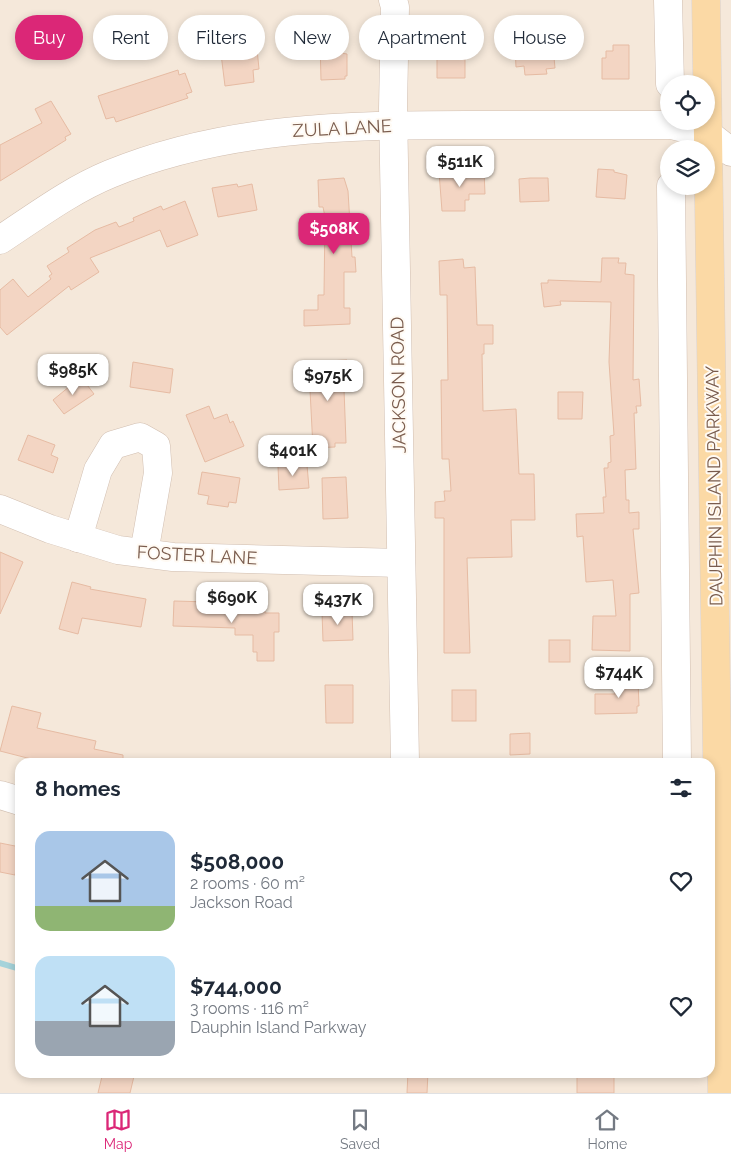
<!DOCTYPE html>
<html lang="en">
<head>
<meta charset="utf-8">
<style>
	:root { --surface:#fff; --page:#f6f6f7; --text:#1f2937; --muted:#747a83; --line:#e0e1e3; --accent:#db2777 }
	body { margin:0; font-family:Raleway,sans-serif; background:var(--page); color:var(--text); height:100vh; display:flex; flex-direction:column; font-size:19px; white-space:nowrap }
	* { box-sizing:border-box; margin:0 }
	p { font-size:16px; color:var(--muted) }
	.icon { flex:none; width:28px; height:28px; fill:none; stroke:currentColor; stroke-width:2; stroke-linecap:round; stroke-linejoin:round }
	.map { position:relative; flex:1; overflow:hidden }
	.sheet { position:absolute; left:15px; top:758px; width:700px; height:320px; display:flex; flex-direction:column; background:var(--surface); border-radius:15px; box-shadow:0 2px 8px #0003 }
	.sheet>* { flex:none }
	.top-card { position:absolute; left:15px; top:15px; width:701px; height:45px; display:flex; gap:10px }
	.buttons { position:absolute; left:660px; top:75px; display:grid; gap:10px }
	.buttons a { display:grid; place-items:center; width:55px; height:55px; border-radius:50%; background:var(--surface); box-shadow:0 2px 8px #0003; font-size:25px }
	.price { position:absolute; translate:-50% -42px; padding:0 11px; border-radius:10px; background:#fff; color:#222; font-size:16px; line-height:32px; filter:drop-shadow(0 1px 2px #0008) }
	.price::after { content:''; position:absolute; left:50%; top:30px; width:15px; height:11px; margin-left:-8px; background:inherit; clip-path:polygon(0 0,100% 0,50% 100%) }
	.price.current { background:var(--accent); color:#fff }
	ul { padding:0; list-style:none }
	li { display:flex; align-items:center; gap:15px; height:125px; padding:0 20px }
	li span { display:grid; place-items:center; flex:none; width:140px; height:100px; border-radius:15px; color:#555 }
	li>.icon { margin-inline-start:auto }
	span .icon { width:60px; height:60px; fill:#fffc; stroke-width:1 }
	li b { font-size:21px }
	h2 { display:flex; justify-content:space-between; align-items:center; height:60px; padding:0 20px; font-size:21px }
	.chip { padding:0 18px; border-radius:22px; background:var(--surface); box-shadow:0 2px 8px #0003; font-size:18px; line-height:45px }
	.chip.current { background:var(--accent); color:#fff }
	.dock { display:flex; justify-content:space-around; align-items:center; height:70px; border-top:1px solid var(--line); background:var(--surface); font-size:14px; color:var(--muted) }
	.dock a { display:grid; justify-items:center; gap:2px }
	.dock .current { color:var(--accent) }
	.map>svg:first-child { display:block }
	.residential { fill:#f5e8da; fill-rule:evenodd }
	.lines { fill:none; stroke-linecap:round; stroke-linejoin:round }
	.stream { stroke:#a5d3da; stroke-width:6 }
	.building { fill:#f3d5c3; stroke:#e6bba3 }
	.minor-casing { stroke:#d1beb0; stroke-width:29 }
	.major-casing { stroke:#dad1cd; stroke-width:29 }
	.minor { stroke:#fff; stroke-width:28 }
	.major { stroke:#fbd9a5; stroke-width:28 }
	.labels { text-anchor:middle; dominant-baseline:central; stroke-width:4; stroke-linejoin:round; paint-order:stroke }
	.street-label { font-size:18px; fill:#7a5c4d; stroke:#fffaf3 }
</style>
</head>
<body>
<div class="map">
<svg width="731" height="1093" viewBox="0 0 731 1093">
	<rect width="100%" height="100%" fill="#fdf6ec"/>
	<path class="residential" d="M0,0h731v1093h-731zM669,84h37v37h-37zM669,149h37v37h-37zM20,762h690v310h-690z"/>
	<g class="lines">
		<polyline class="stream" points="0,963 20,969"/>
	</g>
	<g class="building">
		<polygon points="320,42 340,42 341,53 347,54 347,76 345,76 345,79 321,80"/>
		<polygon points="543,44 543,48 553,47 555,68 546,69 547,74 525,75 524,66 516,67 515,48"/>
		<polygon points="613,45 629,45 629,79 602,79 602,58 606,58 606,51 613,51"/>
		<polygon points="257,49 259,69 253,70 254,82 225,86 221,54"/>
		<polygon points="437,50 465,52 465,78 437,78"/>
		<polygon points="178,70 179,75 185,73 192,92 186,94 188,98 116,122 114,117 106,119 98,96"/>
		<polygon points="51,101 71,134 65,137 66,140 0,181 0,145 42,123 35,109"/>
		<polygon points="598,169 614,170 614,172 627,175 625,199 596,197"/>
		<polygon points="484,171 485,194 469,194 469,200 465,200 465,211 442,211 439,172"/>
		<polygon points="344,178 348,191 352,257 355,257 356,272 344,272 344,308 350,308 350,324 304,326 304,310 318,310 318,295 324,295 325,217 323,207 319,207 318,180"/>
		<polygon points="530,178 548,178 549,201 520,202 519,179"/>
		<polygon points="237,184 238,187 252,184 257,210 218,217 212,188"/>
		<polygon points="185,201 198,235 167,247 160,230 90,258 99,272 71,290 69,286 7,335 0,327 0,290 13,279 28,297 51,279 49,276 52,274 47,266 69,252 67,248 95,230 116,222 119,227 134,221 133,218 161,206 163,210"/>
		<polygon points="602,258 619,258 618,263 626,263 625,274 634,275 633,380 639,379 641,406 636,406 637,413 634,413 636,469 625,470 626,500 629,500 629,513 639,512 639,529 633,529 639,593 630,594 630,651 592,650 593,616 616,616 613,580 586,582 583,536 577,537 576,514 604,513 603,497 606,497 604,468 608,468 608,463 611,462 610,436 614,435 609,362 611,302 560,301 561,305 544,307 541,283 548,283 548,280 601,282"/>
		<polygon points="463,259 464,268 475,267 477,325 493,325 493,344 484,344 484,354 482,354 483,411 516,409 519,474 534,474 535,520 511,520 512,557 467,558 470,653 444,653 444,518 435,518 435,502 445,501 444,491 451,491 449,459 442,459 441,380 448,380 447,295 440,295 439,261"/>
		<polygon points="347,360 348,384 346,384 346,388 344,389 346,443 335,443 335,447 313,448 310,390 307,390 306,362"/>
		<polygon points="133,362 173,369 170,393 130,387"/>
		<polygon points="81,377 94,394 64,414 53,400"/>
		<polygon points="558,392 583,392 582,419 558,419"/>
		<polygon points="209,406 214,419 227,414 230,423 233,421 244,446 205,462 186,415"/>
		<polygon points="28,435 55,445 51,455 58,458 53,473 18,460"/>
		<polygon points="307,465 309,488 279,490 278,466"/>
		<polygon points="202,472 240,478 236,503 229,502 228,507 207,504 209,496 198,494"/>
		<polygon points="346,477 348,518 323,519 322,478"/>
		<polygon points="0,552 23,562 0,614"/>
		<polygon points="72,582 91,587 90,589 146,599 141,627 82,618 78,634 59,629"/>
		<polygon points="174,601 210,602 210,611 265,611 265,613 279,613 279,632 274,632 274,661 257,661 257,652 253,652 253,635 235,635 235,628 173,626"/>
		<polygon points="352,611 353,640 323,641 322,612"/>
		<rect x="549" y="640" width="21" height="22"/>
		<polygon points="615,681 638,681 639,706 637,706 637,713 595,714 595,694 615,694"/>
		<polygon points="325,685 353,685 353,723 326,723"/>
		<rect x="452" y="690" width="24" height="31"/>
		<polygon points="12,706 41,713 37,728 96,741 94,749 123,755 123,762 43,762 0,751"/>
		<polygon points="530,733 530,754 510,755 510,734"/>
		<polygon points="0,843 20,847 15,875 0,872"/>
		<polygon points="103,1072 135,1072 130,1093 98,1093"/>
		<polygon points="408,1072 428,1072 427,1093 407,1093"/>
		<rect x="577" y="1072" width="37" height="21"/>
	</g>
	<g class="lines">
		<g class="minor-casing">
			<g id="minor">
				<polyline points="393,0 395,7 393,108 405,762"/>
				<polyline points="668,0 670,84"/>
				<polyline points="671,186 677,762"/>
				<path d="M0,240c35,-23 71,-50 110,-66 114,-47 236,-49 357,-49 68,0 136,0 204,0l37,9 23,18"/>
				<polyline points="0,509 50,529 118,550 173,557 401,563"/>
				<polyline points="78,538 98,470 113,445 140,437 156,446 158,473 144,553"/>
				<polyline points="0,795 20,801"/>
			</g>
		</g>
		<g class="major-casing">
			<polyline id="major" points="706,0 722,1093"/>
		</g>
		<use href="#minor" class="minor"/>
		<use href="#major" class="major"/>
	</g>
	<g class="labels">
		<g class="street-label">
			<text transform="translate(342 128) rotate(-3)">ZULA LANE</text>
			<text transform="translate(398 385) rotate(-91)">JACKSON ROAD</text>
			<text transform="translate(714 486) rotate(-91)">DAUPHIN ISLAND PARKWAY</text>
			<text transform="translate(197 555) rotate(3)">FOSTER LANE</text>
		</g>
	</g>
</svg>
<div class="buttons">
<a><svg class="icon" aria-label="locate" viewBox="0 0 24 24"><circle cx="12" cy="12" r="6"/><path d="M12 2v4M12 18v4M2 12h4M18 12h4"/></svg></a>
<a><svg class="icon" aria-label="layers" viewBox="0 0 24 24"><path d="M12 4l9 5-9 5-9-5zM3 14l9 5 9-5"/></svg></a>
</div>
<b class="price" style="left:460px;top:188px">$511K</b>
<b class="price current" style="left:334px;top:255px">$508K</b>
<b class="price" style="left:73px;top:396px">$985K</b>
<b class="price" style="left:328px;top:402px">$975K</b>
<b class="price" style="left:293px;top:477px">$401K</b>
<b class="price" style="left:232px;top:624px">$690K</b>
<b class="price" style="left:338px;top:626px">$437K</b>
<b class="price" style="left:619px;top:699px">$744K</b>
<div class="top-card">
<a class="chip current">Buy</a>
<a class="chip">Rent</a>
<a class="chip">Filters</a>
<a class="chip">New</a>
<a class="chip">Apartment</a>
<a class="chip">House</a>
</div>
<section class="sheet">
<h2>8 homes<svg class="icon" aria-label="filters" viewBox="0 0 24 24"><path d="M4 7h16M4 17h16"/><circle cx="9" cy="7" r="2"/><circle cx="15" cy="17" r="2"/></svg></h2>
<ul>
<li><span style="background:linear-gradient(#a9c7e8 75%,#8fb573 0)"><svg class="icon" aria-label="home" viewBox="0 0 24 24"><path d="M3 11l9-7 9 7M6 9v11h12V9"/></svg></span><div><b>$508,000</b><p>2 rooms · 60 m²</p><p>Jackson Road</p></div><svg class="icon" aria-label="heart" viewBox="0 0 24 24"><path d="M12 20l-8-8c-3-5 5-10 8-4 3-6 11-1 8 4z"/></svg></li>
<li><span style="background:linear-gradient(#bfe0f5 65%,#9aa5b1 0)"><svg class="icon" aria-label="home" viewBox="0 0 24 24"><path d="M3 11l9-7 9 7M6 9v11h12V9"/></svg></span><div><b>$744,000</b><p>3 rooms · 116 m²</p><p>Dauphin Island Parkway</p></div><svg class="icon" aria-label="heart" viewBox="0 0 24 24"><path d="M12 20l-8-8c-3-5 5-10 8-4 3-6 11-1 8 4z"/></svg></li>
</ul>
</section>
</div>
<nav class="dock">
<a class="current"><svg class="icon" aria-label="map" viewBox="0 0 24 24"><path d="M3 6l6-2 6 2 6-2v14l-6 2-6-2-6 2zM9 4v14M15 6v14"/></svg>Map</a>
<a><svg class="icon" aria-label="saved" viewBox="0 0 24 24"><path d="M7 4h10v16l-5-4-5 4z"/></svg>Saved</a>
<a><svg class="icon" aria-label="home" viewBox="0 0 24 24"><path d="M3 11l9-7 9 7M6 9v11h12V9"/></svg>Home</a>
</nav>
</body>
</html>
